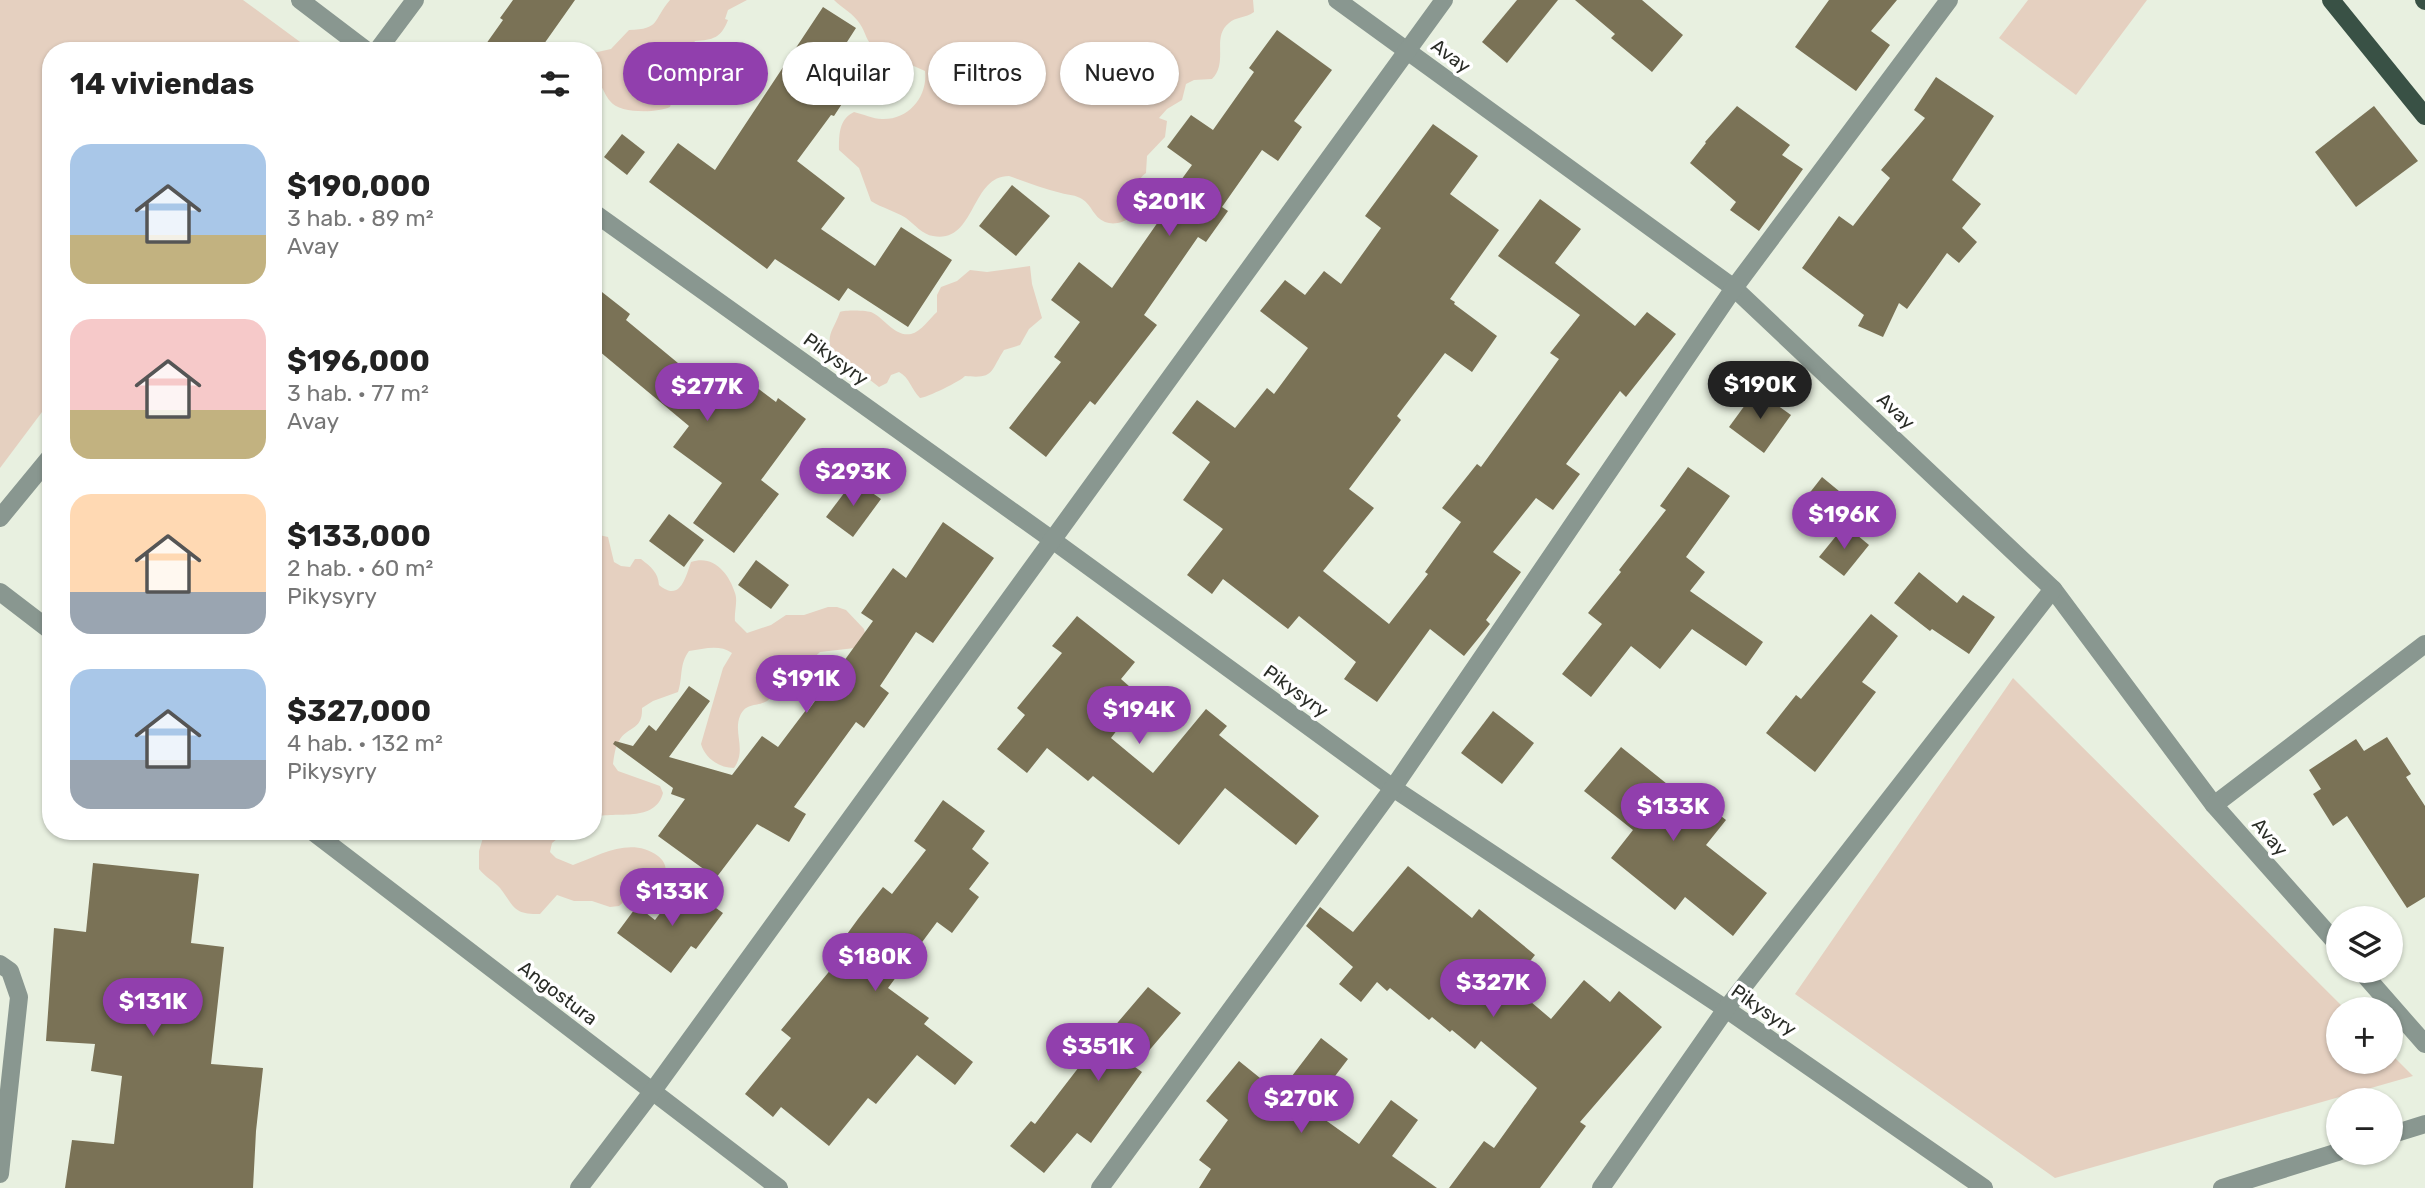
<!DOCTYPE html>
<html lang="es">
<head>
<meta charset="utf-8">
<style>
	:root { --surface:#fff; --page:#f2f2f2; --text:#222; --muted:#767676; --accent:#913fad }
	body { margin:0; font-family:Rubik,sans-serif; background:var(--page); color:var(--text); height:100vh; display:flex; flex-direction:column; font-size:26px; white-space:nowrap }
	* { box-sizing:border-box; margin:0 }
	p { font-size:23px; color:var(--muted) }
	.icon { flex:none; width:38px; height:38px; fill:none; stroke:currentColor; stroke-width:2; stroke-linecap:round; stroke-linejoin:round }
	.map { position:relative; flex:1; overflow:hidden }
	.details { position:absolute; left:42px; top:42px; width:560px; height:798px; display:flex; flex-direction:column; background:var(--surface); border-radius:28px; box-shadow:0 2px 5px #0004 }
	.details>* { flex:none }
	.top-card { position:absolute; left:623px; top:42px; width:665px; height:63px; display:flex; gap:14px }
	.tools { position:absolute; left:2326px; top:906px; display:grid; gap:14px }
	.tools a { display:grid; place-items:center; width:77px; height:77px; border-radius:50%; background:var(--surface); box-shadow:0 2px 5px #0004; font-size:35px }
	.price { position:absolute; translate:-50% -60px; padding:0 16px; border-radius:24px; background:var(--accent); color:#fff; font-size:23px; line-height:46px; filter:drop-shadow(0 2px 4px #0008) }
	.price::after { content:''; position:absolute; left:50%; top:42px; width:21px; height:16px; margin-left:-10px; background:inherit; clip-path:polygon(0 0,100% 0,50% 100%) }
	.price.active { background:#222; color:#fff }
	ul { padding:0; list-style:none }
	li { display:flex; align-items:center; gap:21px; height:175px; padding:0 28px }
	li span { display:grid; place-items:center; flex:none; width:196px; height:140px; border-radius:21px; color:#555 }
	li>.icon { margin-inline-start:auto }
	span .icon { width:84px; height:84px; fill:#fffc; stroke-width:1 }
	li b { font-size:30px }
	h2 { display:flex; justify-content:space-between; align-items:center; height:84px; padding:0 28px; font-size:30px }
	.tag { padding:0 24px; border-radius:32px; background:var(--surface); box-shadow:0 2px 5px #0004; font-size:24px; line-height:63px }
	.tag.active { background:var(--accent); color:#fff }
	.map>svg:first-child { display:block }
	.green { fill:#e5d0c0 }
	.building { fill:#7a7256 }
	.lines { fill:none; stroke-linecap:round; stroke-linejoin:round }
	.minor { stroke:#899790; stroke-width:18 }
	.major { stroke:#395145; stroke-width:18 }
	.labels { text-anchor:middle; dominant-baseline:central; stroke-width:7; stroke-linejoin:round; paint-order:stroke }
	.street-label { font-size:19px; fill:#2a2d27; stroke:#fff }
</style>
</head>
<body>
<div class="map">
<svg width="2425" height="1188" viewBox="0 0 2425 1188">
	<rect width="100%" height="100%" fill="#e8f0e0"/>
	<g class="green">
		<polygon points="0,0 243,0 311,50 51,51 51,400 0,468"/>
		<path d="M670,0h77l-19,10 -3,9 3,1c-7,18 -15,20 -33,21 -15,23 -11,14 -34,23l-6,16 4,7 14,11 -3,9c-13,6 -51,7 -60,-6 -8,-10 -4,-12 -17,-22v-26l18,-4 18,-19c32,-1 23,-9 41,-30z"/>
		<path d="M834,0h419l1,12c-8,6 -19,5 -25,11 -18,14 0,39 -17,56l-18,1 -8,4 -4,16 -15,9 -8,9 8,3 -2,16 -18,19 -1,17c-17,12 -2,31 -16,44 -6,6 -17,8 -25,5 -12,-5 -13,-17 -23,-23 -6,-4 -14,-4 -21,-6 -17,-4 -35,-11 -52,-17 -39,0 -33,68 -76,60 -10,-1 -19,-12 -27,-18 -11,-7 -24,-10 -35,-17l-12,-33 -20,-18c0,-16 0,-31 15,-38 9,2 19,7 28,7 27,1 46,-23 43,-48l-50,-22c-9,-8 -9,-16 -15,-25 -6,-10 -18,-16 -26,-24z"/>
		<polygon points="2028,0 2147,0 2076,95 1999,38"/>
		<path d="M1030,266l2,18 10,34 -13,11 -9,16 -16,5c-14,22 -10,29 -39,26 -4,5 -39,22 -45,22 -9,-9 -10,-20 -21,-26l-8,3 -4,8 -8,4 -27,-21 -17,-7c-11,-24 -3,-25 5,-47 6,-2 27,-2 33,1 12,6 22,24 38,21 10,-2 19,-16 26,-22v-17l4,-8 16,-6 13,-11 17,2z"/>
		<path d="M599,535l9,2 6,25 7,4 9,1 5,-8h6c10,8 17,13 18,26 21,17 26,-6 32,-23 22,-8 38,11 44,31 3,8 -1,19 0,28l12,12 24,-8 15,-10h18l24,-8h9l9,3 18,19 2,8 -11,11 -35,4 -19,18 -17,3c-4,8 -9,22 -17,28 -10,6 -21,1 -27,15 -7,17 7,34 -6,52 -15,0 -29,-10 -33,-24l22,-76 9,-15c-13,-9 -28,-4 -43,-2 -10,13 -6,27 -11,41l-25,9 -11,7c1,23 -15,18 -23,33 -4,6 -5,16 -6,23l5,7 42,15 3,7c-8,30 -46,18 -70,24v-281z"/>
		<polygon points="2013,678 2346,1010 2338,1010 2338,1062 2390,1062 2391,1054 2413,1076 2055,1178 1795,994"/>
		<path d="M485,831h82l-15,12 -2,9 6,6 17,7c27,-10 58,-29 85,-9 13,10 7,23 2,36l-9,3 -17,-2 -15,13 -9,1 -18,-6h-18l-17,-6 -17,19c-27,1 -26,-8 -40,-26 -6,-7 -15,-11 -21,-19v-18z"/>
	</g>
	<g class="building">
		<polygon points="513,0 575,0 539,51 481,51 503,20 500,18"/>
		<polygon points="1517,0 1558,0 1507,63 1482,42"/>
		<polygon points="1575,0 1642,0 1683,35 1652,72 1611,38 1615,34"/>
		<polygon points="1829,0 1897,0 1871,31 1890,45 1856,91 1795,47"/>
		<polygon points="823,7 856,28 847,42 872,58 834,116 831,115 797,161 845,198 821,229 875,266 901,227 952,260 908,327 848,288 839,301 775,259 767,269 649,182 678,143 715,170"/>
		<polygon points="1277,30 1332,70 1294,121 1302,127 1278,161 1262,150 1222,207 1228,211 1206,242 1198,237 1144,315 1157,325 1095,405 1090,401 1046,457 1009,428 1061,362 1054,357 1080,322 1051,300 1079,262 1112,288 1165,212 1160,209 1192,165 1167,147 1191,115 1213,130 1254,72 1249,68"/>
		<polygon points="1936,77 1994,116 1952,180 1981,204 1962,228 1977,242 1959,263 1947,253 1907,309 1899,303 1883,337 1858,326 1864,315 1802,268 1839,216 1853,226 1890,178 1881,170 1925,118 1914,110"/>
		<polygon points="1737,106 1790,145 1782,155 1803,169 1759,231 1730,210 1736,202 1690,163 1706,143 1705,142"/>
		<polygon points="2374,106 2418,161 2356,207 2315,152"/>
		<polygon points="1433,124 1478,156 1450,194 1499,230 1450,299 1455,302 1454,304 1497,336 1472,372 1445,353 1397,416 1401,420 1349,489 1374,508 1323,571 1389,624 1428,574 1425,572 1461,522 1442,508 1477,464 1481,467 1559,359 1550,353 1580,315 1498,256 1540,199 1581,229 1555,263 1635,326 1647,312 1676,334 1626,397 1620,391 1566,464 1580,474 1553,510 1536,498 1493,552 1521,572 1486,620 1490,624 1464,656 1430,629 1377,702 1344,679 1356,662 1299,616 1288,629 1223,579 1212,594 1187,575 1223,529 1183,500 1210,462 1172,433 1197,400 1235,428 1267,388 1274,394 1308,348 1260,311 1285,280 1305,295 1324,271 1341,284 1381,228 1365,216"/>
		<polygon points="622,134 645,152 627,175 604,157"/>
		<polygon points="1012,185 1050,216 1016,256 979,226"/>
		<polygon points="593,285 630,314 626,320 713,392 731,368 776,402 778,398 806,419 761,480 779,494 734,553 693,523 722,483 673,447 689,426 593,346"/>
		<polygon points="1756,390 1791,415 1764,453 1729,427"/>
		<polygon points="1688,467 1730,496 1686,557 1705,572 1690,591 1763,642 1746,666 1692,629 1660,669 1631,646 1591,697 1562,674 1602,624 1588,613 1621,572 1619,570 1666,510 1660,506"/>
		<polygon points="1822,477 1845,496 1819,528 1797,509"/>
		<polygon points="854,480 881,499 853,537 826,517"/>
		<polygon points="669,514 704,540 684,567 649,541"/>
		<polygon points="943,522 994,558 933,643 916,632 880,686 889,693 864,728 856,722 794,807 806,814 789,842 757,824 716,878 658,836 685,799 671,794 673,788 613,744 615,741 633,746 649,725 656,731 689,686 710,701 669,757 732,775 762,736 778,747 806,710 807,712 873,621 861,613 893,568 906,578"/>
		<polygon points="1845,525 1869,545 1844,576 1819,557"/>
		<polygon points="756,560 789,585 771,609 738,585"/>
		<polygon points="1919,572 1957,603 1963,595 1995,617 1969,654 1932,629 1930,631 1894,603"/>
		<polygon points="1871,614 1898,636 1862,682 1876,692 1815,772 1766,733 1796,695 1801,699"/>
		<polygon points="1077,616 1135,662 1121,679 1130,687 1111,710 1124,721 1111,738 1153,773 1206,709 1227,726 1219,735 1319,816 1296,845 1225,788 1179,845 1093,776 1088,781 1047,748 1027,773 997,749 1025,715 1017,708 1062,653 1052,646"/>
		<polygon points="1493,711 1534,743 1502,784 1461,753"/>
		<polygon points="2387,737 2411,774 2406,777 2425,806 2425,897 2407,908 2347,816 2333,826 2313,794 2321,789 2309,770 2356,739 2364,751"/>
		<polygon points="1621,747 1687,800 1692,793 1726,820 1706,845 1767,893 1733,936 1685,897 1675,910 1611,858 1633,830 1584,791"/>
		<polygon points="943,800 985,831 972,849 989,863 969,889 979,897 952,933 937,922 888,988 929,1018 924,1024 973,1062 955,1085 917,1055 876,1104 868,1098 829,1146 781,1107 773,1117 745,1094 791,1038 781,1030 832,968 826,963 858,919 883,887 892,894 926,850 914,841"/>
		<polygon points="93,863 199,874 191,943 224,947 211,1064 263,1068 256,1131 253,1188 65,1188 72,1140 114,1144 122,1076 91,1071 95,1044 46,1041 54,928 86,932"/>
		<polygon points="1408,866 1472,918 1479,909 1535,955 1511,985 1551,1019 1584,980 1610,1002 1619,991 1662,1027 1580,1122 1586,1126 1540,1188 1449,1188 1484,1141 1494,1148 1537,1088 1481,1041 1475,1049 1452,1030 1450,1032 1432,1017 1429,1020 1390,988 1387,991 1377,982 1361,1002 1339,984 1353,967 1306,926 1320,907 1353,932"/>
		<polygon points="682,884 723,913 696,949 691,946 671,973 617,933 637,906 655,920"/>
		<polygon points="1148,987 1181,1013 1135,1067 1142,1072 1091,1143 1077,1133 1044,1173 1010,1146 1031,1121 1035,1124 1099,1041 1101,1042"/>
		<polygon points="1321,1038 1348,1059 1310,1109 1359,1144 1391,1100 1418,1120 1392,1156 1437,1188 1199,1188 1211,1169 1199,1160 1228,1120 1206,1101 1239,1061 1265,1082 1268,1079 1282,1089"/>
	</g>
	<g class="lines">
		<g class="minor">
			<polyline points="300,0 367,51"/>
			<polyline points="1337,0 1734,288 2053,589 2214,805 2338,945"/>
			<polyline points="377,51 415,0"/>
			<polyline points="593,212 1051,539 1393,788 1726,1009 1984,1188"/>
			<polyline points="0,518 51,456"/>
			<polyline points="0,592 51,631"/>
			<polyline points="2214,805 2425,644"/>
			<polyline points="312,831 779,1188"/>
			<polyline points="0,964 10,971 19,997 0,1174"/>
			<polyline points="2361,971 2425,1044"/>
			<polyline points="2390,1135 2425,1124"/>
			<polyline points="579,1188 652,1092 1444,0"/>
			<polyline points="1100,1188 1393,788 1734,288 1949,0"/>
			<polyline points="1601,1188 1726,1009 2053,589"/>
			<polyline points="2222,1188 2338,1152"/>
		</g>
		<g class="major">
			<polyline points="2331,0 2425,116"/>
			<polyline points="2424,0 2425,1"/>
		</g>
	</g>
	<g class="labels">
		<g class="street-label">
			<text transform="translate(1451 56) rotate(36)">Avay</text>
			<text transform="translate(836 359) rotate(36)">Pikysyry</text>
			<text transform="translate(1896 411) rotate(43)">Avay</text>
			<text transform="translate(1296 691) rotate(36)">Pikysyry</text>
			<text transform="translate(2270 837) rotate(49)">Avay</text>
			<text transform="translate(558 993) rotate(37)">Angostura</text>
			<text transform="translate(1764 1010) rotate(35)">Pikysyry</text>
		</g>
	</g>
</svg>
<div class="tools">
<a><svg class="icon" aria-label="layers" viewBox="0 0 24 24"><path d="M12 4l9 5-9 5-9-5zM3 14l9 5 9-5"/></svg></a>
<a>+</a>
<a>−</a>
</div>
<b class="price" style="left:1169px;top:238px">$201K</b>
<b class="price active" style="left:1760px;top:421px">$190K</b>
<b class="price" style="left:707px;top:423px">$277K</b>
<b class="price" style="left:853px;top:508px">$293K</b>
<b class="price" style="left:1844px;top:551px">$196K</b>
<b class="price" style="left:806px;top:715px">$191K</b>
<b class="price" style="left:1139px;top:746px">$194K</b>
<b class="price" style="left:1673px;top:843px">$133K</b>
<b class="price" style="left:672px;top:928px">$133K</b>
<b class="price" style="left:875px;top:993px">$180K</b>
<b class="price" style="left:1493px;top:1019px">$327K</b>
<b class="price" style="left:153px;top:1038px">$131K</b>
<b class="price" style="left:1098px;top:1083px">$351K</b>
<b class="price" style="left:1301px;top:1135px">$270K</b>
<div class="top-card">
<a class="tag active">Comprar</a>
<a class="tag">Alquilar</a>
<a class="tag">Filtros</a>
<a class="tag">Nuevo</a>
</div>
<section class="details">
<h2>14 viviendas<svg class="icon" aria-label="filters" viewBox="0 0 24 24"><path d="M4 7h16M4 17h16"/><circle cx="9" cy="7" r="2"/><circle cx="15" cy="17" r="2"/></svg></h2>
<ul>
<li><span style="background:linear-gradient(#a9c7e8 65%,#c2b280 0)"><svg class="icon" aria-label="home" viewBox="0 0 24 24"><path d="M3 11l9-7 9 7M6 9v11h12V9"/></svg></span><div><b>$190,000</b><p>3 hab. · 89 m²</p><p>Avay</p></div></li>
<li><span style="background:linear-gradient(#f6c9c9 65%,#c2b280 0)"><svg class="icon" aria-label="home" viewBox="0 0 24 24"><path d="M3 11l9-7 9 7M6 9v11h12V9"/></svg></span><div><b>$196,000</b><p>3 hab. · 77 m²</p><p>Avay</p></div></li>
<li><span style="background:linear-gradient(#ffd9b3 70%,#9aa5b1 0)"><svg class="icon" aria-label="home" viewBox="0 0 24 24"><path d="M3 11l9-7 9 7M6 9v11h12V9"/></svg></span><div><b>$133,000</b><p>2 hab. · 60 m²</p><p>Pikysyry</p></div></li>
<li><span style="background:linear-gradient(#a9c7e8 65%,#9aa5b1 0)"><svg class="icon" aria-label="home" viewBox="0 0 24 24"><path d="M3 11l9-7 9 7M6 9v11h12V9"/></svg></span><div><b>$327,000</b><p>4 hab. · 132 m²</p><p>Pikysyry</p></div></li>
</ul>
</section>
</div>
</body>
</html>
